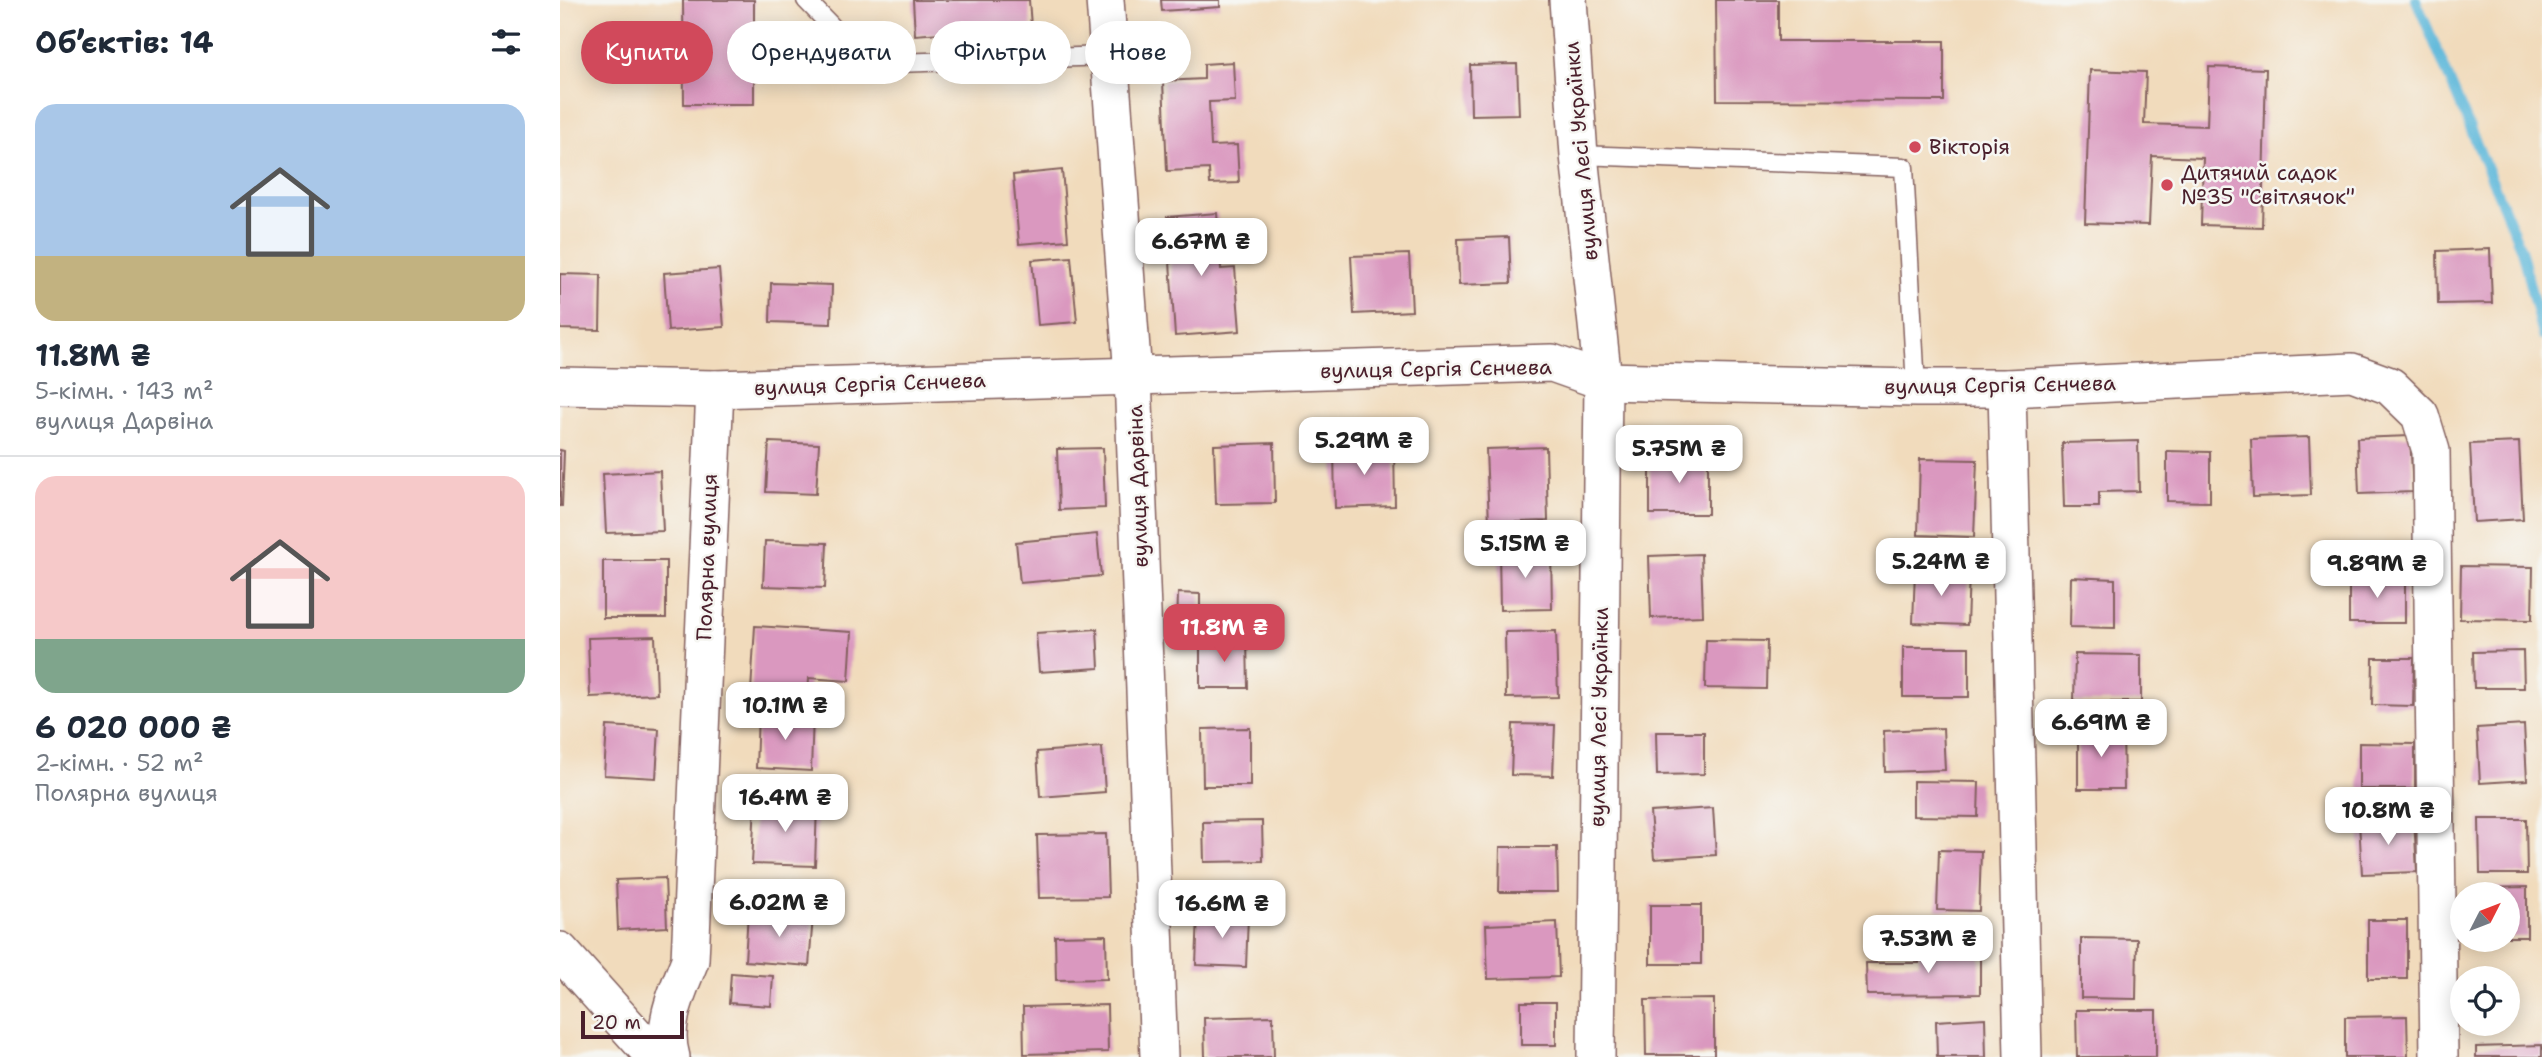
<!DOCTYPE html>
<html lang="uk">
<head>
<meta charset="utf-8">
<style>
	:root { --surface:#fff; --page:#f2f2f3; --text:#1f2937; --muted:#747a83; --line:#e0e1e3; --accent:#d1495b }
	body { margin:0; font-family:"Shantell Sans",sans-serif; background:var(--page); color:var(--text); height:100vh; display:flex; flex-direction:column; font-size:26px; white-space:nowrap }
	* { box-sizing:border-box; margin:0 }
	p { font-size:23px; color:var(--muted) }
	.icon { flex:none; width:38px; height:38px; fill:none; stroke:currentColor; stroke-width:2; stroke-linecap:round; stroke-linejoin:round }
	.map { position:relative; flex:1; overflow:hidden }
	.drawer { display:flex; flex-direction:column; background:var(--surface); width:560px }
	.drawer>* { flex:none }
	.banner { position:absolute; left:21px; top:21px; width:665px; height:63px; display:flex; gap:14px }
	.needle { width:46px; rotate:48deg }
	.fabs { position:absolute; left:1890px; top:882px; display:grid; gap:14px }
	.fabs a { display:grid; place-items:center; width:70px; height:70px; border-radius:50%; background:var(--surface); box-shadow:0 4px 18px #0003; font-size:35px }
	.scale { position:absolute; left:21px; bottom:18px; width:103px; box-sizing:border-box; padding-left:7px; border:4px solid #4a1f2b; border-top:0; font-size:19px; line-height:24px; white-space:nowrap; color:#4a1f2b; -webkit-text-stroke:5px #f6f6f2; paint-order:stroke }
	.price { position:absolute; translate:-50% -60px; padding:0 16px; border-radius:14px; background:#fff; color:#222; font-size:23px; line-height:46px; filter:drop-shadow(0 2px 4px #0008) }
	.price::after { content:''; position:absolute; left:50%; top:42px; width:21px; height:16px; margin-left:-10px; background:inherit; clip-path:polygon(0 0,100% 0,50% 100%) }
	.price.on { background:var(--accent); color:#fff }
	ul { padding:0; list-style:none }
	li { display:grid; align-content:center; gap:14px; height:371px; padding:0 35px }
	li+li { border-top:2px solid var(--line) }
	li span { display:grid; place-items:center; height:217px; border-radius:21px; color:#555 }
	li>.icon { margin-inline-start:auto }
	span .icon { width:126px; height:126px; fill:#fffc; stroke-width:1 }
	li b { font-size:30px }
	h2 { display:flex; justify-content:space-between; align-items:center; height:84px; padding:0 35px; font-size:30px }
	.tag { padding:0 24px; border-radius:32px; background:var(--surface); box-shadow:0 4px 18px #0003; font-size:24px; line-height:63px }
	.tag.on { background:var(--accent); color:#fff }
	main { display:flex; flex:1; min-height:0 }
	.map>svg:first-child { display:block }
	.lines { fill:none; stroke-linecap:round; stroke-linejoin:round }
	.stream { stroke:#5db8da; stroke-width:10 }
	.building { fill:#da98bf }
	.lane-casing { stroke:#84615e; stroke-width:21 }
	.street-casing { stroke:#84615e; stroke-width:40 }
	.lane { stroke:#fff; stroke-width:18 }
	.street { stroke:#fff; stroke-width:37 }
	.poi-dot { fill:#d1495b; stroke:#f6f6f2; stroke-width:2.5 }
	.labels { text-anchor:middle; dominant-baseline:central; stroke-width:5; stroke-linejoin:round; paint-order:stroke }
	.poi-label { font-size:21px; fill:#4a1f2b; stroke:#f6f6f2; text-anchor:start }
	.street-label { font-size:21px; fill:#4a1f2b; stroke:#f6f6f2 }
</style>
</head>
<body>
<main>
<section class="drawer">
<h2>Об’єктів: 14<svg class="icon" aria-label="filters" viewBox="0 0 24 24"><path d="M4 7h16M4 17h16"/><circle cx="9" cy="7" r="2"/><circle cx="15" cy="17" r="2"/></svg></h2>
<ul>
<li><span style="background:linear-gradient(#a9c7e8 70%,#c2b280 0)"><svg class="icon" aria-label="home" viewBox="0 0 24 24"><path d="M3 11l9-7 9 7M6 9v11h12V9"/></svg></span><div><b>11.8M ₴</b><p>5-кімн. · 143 m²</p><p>вулиця Дарвіна</p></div></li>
<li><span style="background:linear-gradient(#f6c9c9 75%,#7fa58c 0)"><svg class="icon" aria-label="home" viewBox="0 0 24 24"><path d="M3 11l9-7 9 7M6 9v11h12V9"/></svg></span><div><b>6 020 000 ₴</b><p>2-кімн. · 52 m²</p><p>Полярна вулиця</p></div></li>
</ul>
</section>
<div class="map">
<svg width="1982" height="1057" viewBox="0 0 1982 1057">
	<rect width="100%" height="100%" fill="#f6f6f2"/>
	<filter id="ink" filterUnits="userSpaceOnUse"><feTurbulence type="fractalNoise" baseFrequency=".0143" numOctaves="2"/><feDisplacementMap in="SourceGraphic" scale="14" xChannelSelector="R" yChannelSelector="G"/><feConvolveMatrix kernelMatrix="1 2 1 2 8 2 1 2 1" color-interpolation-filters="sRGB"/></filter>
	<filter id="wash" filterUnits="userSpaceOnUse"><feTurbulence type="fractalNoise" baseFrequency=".00686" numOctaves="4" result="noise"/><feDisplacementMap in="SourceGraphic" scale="28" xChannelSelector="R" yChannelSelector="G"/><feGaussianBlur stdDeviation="1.57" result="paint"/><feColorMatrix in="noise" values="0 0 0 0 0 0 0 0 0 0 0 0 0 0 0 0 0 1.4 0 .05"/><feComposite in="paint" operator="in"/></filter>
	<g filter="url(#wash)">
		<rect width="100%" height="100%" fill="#f1dbbc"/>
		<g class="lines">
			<polyline class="stream" points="1856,0 1961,249 1982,335"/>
		</g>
		<g id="blocks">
			<g class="building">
				<polygon points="123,0 194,0 194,104 124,104"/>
				<polygon points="353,0 469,0 471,26 355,35"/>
				<polygon points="601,0 660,0 660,7 602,11"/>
				<polygon points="1156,0 1218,0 1218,41 1384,41 1384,101 1157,100"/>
				<polygon points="673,62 675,101 649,102 651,146 677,145 679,183 650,184 649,169 607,171 603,81 644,79 644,64"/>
				<polygon points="957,64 959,114 911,115 910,65"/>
				<polygon points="1649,67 1706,69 1702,227 1641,225 1643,158 1592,156 1589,225 1525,223 1530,70 1586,72 1584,124 1647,126"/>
				<polygon points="502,170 508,240 459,244 453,175"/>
				<polygon points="657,213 661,269 675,268 680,331 615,336 607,217"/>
				<polygon points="949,237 951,283 899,285 898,239"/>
				<polygon points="1930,249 1932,303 1878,304 1877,251"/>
				<polygon points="849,254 852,311 794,314 791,256"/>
				<polygon points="511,257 517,322 478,325 472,260"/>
				<polygon points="159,269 164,327 108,331 104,273"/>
				<polygon points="0,274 41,275 40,330 0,329"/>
				<polygon points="211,283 272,285 271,324 210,322"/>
				<polygon points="1850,436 1853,492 1799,494 1797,438"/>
				<polygon points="1749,437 1751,495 1693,497 1691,439"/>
				<polygon points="1578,441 1579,491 1539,492 1539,507 1504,507 1502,443"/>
				<polygon points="209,442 259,444 256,494 206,492"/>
				<polygon points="1959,442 1963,519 1914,522 1910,444"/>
				<polygon points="714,443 715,503 656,504 654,445"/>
				<polygon points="834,446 835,506 775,508 774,447"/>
				<polygon points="986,447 988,521 929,523 926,449"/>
				<polygon points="543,448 545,508 499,510 497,449"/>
				<polygon points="0,450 4,451 2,506 0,506"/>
				<polygon points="1607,451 1650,452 1650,502 1607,501"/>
				<rect x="1090" y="455" width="58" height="59"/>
				<polygon points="1360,459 1417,460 1414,537 1358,535"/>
				<polygon points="100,471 103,531 46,533 43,474"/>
				<polygon points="537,534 541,576 460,583 456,542"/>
				<polygon points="205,541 267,543 265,588 203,586"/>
				<polygon points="991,549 992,609 940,610 939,550"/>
				<polygon points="1141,554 1143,616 1091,618 1089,556"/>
				<rect x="43" y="561" width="63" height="57"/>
				<polygon points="1901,566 1973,567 1972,620 1900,619"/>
				<polygon points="1355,571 1409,573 1407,625 1353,623"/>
				<polygon points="1511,577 1555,579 1555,628 1510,627"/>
				<polygon points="1789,577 1845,578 1845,623 1789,623"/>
				<polygon points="618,593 640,594 640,631 617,631"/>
				<polygon points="195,626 292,632 289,681 249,678 248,695 191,691"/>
				<polygon points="537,629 539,668 479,672 476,633"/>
				<polygon points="996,631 998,697 946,698 945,632"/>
				<polygon points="95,636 97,694 30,697 28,638"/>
				<polygon points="640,639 687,639 688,688 640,688"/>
				<polygon points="1146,640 1207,641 1206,689 1145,688"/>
				<rect x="1343" y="647" width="66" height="50"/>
				<polygon points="1963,651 1964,688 1914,688 1913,652"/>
				<polygon points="1515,654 1581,655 1581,702 1514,702"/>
				<polygon points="1813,658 1854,658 1853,706 1812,705"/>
				<polygon points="198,713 253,715 251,771 196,768"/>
				<polygon points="953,724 995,725 993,776 951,775"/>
				<polygon points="1964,725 1967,780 1920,783 1917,728"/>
				<polygon points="47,726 99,729 96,778 44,775"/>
				<polygon points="690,728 690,786 643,786 642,729"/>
				<polygon points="1383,728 1385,770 1325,772 1324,731"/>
				<polygon points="1518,729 1563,729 1564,789 1518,789"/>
				<polygon points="1096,732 1144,732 1144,774 1097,775"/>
				<polygon points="1799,743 1855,744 1855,789 1799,789"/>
				<polygon points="542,747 545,792 480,797 477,752"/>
				<polygon points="1353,781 1419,782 1418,817 1353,816"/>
				<polygon points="195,802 257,804 255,866 192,864"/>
				<polygon points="1153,808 1156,855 1094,859 1090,812"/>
				<polygon points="1854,819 1857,872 1802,874 1799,822"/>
				<polygon points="1919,819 1966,819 1967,874 1920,874"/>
				<polygon points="702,821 703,861 644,862 643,822"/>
				<polygon points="546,834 548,897 479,898 477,835"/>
				<polygon points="940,847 997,847 998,892 939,892"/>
				<polygon points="1379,850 1421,851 1419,911 1377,910"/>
				<polygon points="105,878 107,927 58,930 56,880"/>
				<polygon points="1967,887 1967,937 1948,937 1948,894 1920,894 1920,888"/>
				<rect x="1090" y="905" width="51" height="59"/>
				<polygon points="188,912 253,916 249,966 185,961"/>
				<polygon points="638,914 688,916 686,967 636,965"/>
				<rect x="1808" y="920" width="39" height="59"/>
				<polygon points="997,922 999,977 928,979 926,925"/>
				<polygon points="546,935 547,979 496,980 495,936"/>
				<polygon points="1521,938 1577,939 1576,999 1521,998"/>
				<polygon points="1420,949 1420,994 1307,995 1306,963 1359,963 1359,950"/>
				<polygon points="171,973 213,976 211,1006 169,1003"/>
				<polygon points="1154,999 1154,1055 1086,1055 1085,1000"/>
				<rect x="961" y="1002" width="35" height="43"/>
				<polygon points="547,1005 548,1052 464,1054 463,1007"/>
				<polygon points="1516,1010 1596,1010 1596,1057 1517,1057"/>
				<polygon points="713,1016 714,1057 645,1057 644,1018"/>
				<polygon points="1847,1016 1848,1057 1785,1057 1785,1017"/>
				<polygon points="1425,1018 1426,1057 1377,1057 1376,1021"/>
				<polygon points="1982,1045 1982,1057 1916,1057 1916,1047"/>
			</g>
		</g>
	</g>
	<g filter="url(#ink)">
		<use href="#blocks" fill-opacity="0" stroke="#84615e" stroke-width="2"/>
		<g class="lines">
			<g class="lane-casing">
				<g id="lane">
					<polyline points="246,0 278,33 335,63 549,56"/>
					<polyline points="1019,155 1344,167 1356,388"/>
				</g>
			</g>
			<g class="street-casing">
				<g id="street">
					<polyline points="545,0 573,376 599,1057"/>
					<polyline points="1008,0 1019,155 1043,381 1036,1057"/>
					<polyline points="0,386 155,389 992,363 1043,381 1356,388 1447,388 1792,372 1830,386 1860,415 1871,451 1879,1057"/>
					<polyline points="1447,388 1463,1057"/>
					<polyline points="0,951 95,1057"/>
					<path d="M111,1057c-10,-33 7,-66 19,-97l25,-571"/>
				</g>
			</g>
			<use href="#lane" class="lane"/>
			<use href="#street" class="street"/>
		</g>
	</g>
	<g class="poi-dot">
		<circle cx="1355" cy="147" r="7"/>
		<circle cx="1607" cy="185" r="7"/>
	</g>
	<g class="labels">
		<g class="poi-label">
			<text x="1369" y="147">Вікторія</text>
			<text x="1621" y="173">Дитячий садок<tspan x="1621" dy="24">№35 "Світлячок"</tspan></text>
		</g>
		<g class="street-label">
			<text transform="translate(1021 151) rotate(-95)">вулиця Лесі Українки</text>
			<text transform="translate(876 369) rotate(-1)">вулиця Сергія Сєнчева</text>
			<text transform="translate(310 384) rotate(-2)">вулиця Сергія Сєнчева</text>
			<text transform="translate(1440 385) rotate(-1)">вулиця Сергія Сєнчева</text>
			<text transform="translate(578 486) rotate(-92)">вулиця Дарвіна</text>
			<text transform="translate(147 557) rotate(-88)">Полярна вулиця</text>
			<text transform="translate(1039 717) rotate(-89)">вулиця Лесі Українки</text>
		</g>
	</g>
</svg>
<div class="fabs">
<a><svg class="needle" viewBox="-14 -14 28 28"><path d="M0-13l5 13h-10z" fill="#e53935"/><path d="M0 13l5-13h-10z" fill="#747a83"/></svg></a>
<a><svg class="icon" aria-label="locate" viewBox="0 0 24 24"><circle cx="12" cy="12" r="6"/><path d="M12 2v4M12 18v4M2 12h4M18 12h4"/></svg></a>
</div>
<div class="scale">20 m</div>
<b class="price" style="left:641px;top:278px">6.67M ₴</b>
<b class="price" style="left:804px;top:477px">5.29M ₴</b>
<b class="price" style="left:1119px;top:485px">5.75M ₴</b>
<b class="price" style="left:965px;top:580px">5.15M ₴</b>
<b class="price" style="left:1381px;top:598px">5.24M ₴</b>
<b class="price" style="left:1817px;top:600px">9.89M ₴</b>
<b class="price on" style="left:664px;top:664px">11.8M ₴</b>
<b class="price" style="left:225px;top:742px">10.1M ₴</b>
<b class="price" style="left:1541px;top:759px">6.69M ₴</b>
<b class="price" style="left:225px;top:834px">16.4M ₴</b>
<b class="price" style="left:1828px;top:847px">10.8M ₴</b>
<b class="price" style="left:219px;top:939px">6.02M ₴</b>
<b class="price" style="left:662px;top:940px">16.6M ₴</b>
<b class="price" style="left:1368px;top:975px">7.53M ₴</b>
<div class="banner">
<a class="tag on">Купити</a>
<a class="tag">Орендувати</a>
<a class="tag">Фільтри</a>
<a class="tag">Нове</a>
</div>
</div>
</main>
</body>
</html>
